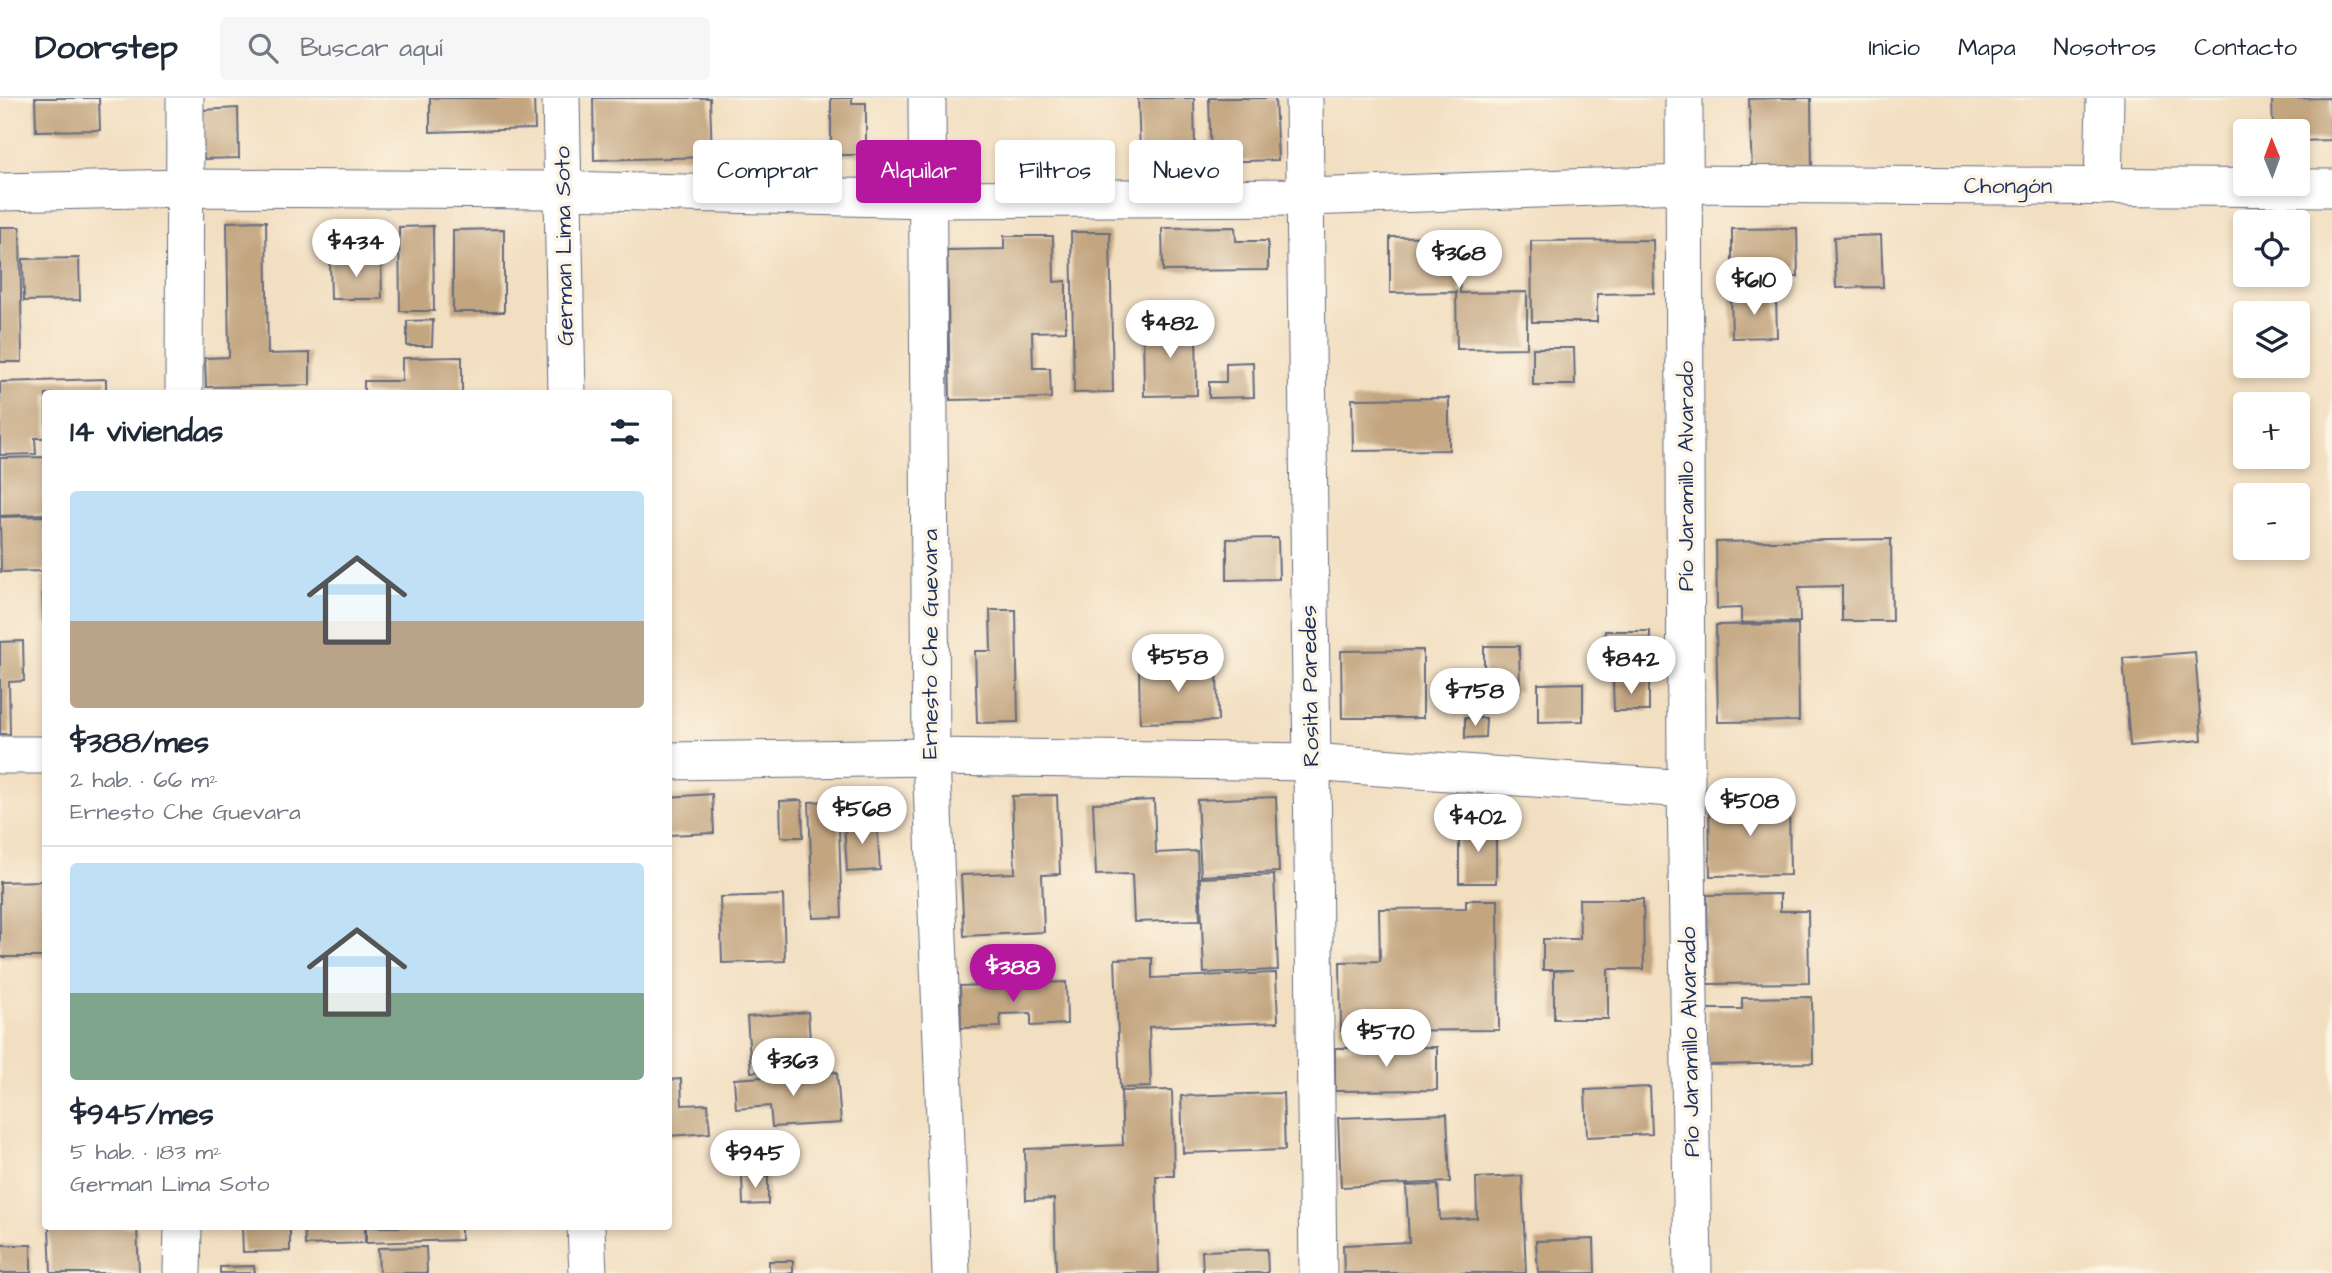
<!DOCTYPE html>
<html lang="es">
<head>
<meta charset="utf-8">
<style>
	:root { --surface:#fff; --page:#f6f6f7; --text:#1f2937; --muted:#747a83; --line:#e0e1e3; --accent:#b5179e }
	body { margin:0; font-family:"Architects Daughter",sans-serif; background:var(--page); color:var(--text); height:100vh; display:flex; flex-direction:column; font-size:26px; white-space:nowrap }
	* { box-sizing:border-box; margin:0 }
	p { font-size:23px; color:var(--muted) }
	.icon { flex:none; width:38px; height:38px; fill:none; stroke:currentColor; stroke-width:2; stroke-linecap:round; stroke-linejoin:round }
	.map { position:relative; flex:1; overflow:hidden }
	.side { position:absolute; left:42px; top:292px; width:630px; height:840px; display:flex; flex-direction:column; background:var(--surface); border-radius:7px; box-shadow:0 4px 10px #0003 }
	.side>* { flex:none }
	.guide { position:absolute; left:693px; top:42px; width:665px; height:63px; display:flex; gap:14px }
	.needle { width:46px; rotate:359deg }
	.buttons { position:absolute; left:2233px; top:21px; display:grid; gap:14px }
	.buttons a { display:grid; place-items:center; width:77px; height:77px; border-radius:7px; background:var(--surface); box-shadow:0 4px 10px #0003; font-size:35px }
	.price { position:absolute; translate:-50% -60px; padding:0 16px; border-radius:24px; background:#fff; color:#222; font-size:23px; line-height:46px; filter:drop-shadow(0 2px 4px #0008) }
	.price::after { content:''; position:absolute; left:50%; top:42px; width:21px; height:16px; margin-left:-10px; background:inherit; clip-path:polygon(0 0,100% 0,50% 100%) }
	.price.active { background:var(--accent); color:#fff }
	ul { padding:0; list-style:none }
	li { display:grid; align-content:center; gap:14px; height:371px; padding:0 28px }
	li+li { border-top:2px solid var(--line) }
	li span { display:grid; place-items:center; height:217px; border-radius:7px; color:#555 }
	li>.icon { margin-inline-start:auto }
	span .icon { width:126px; height:126px; fill:#fffc; stroke-width:1 }
	li b { font-size:30px }
	h2 { display:flex; justify-content:space-between; align-items:center; height:84px; padding:0 28px; font-size:30px }
	.pill { padding:0 24px; border-radius:7px; background:var(--surface); box-shadow:0 4px 10px #0003; font-size:24px; line-height:63px }
	.pill.active { background:var(--accent); color:#fff }
	header { display:flex; align-items:center; gap:42px; box-sizing:border-box; height:98px; padding:0 35px; background:var(--surface); border-bottom:2px solid var(--line) }
	header strong { font-size:33px }
	nav { display:flex; gap:38px; margin-inline-start:auto; font-size:24px }
	.search { width:490px; height:63px; background:var(--page); display:flex; align-items:center; gap:18px; box-sizing:border-box; padding:0 24px; border-radius:7px; color:var(--muted); font-size:26px }
	.map>svg:first-child { display:block }
	.building { fill:#c3a580 }
	.lines { fill:none; stroke-linecap:round; stroke-linejoin:round }
	.street-casing { stroke:#666c80; stroke-width:39 }
	.street { stroke:#fff; stroke-width:37 }
	.labels { text-anchor:middle; dominant-baseline:central; stroke-width:7; stroke-linejoin:round; paint-order:stroke }
	.street-label { font-size:23px; fill:#1b2f5e; stroke:#fcf5e5 }
</style>
</head>
<body>
<header>
<strong>Doorstep</strong>
<div class="search"><svg class="icon" aria-label="search" viewBox="0 0 24 24"><circle cx="10" cy="10" r="6"/><path d="M15 15l6 6"/></svg>Buscar aquí</div>
<nav><a>Inicio</a><a>Mapa</a><a>Nosotros</a><a>Contacto</a></nav>
</header>
<div class="map">
<svg width="2332" height="1175" viewBox="0 0 2332 1175">
	<rect width="100%" height="100%" fill="#fcf5e5"/>
	<filter id="ink" filterUnits="userSpaceOnUse"><feTurbulence type="fractalNoise" baseFrequency=".0143" numOctaves="2"/><feDisplacementMap in="SourceGraphic" scale="14" xChannelSelector="R" yChannelSelector="G"/><feConvolveMatrix kernelMatrix="1 2 1 2 8 2 1 2 1" color-interpolation-filters="sRGB"/></filter>
	<filter id="wash" filterUnits="userSpaceOnUse"><feTurbulence type="fractalNoise" baseFrequency=".00686" numOctaves="4" result="noise"/><feDisplacementMap in="SourceGraphic" scale="28" xChannelSelector="R" yChannelSelector="G"/><feGaussianBlur stdDeviation="1.57" result="paint"/><feColorMatrix in="noise" values="0 0 0 0 0 0 0 0 0 0 0 0 0 0 0 0 0 1.4 0 .05"/><feComposite in="paint" operator="in"/></filter>
	<g filter="url(#wash)">
		<rect width="100%" height="100%" fill="#f2dec0"/>
		<g id="blocks">
			<g class="building">
				<polygon points="35,0 99,0 100,32 36,33"/>
				<polygon points="430,0 534,0 535,31 430,34"/>
				<polygon points="593,0 710,0 712,59 594,62"/>
				<polygon points="831,0 852,0 852,5 866,5 866,57 831,57"/>
				<polygon points="1138,0 1194,0 1195,52 1140,53"/>
				<polygon points="1209,0 1275,0 1278,62 1211,64"/>
				<polygon points="1778,0 1811,0 1812,72 1752,74 1749,1"/>
				<polygon points="2330,0 2331,42 2298,43 2298,33 2273,33 2272,1"/>
				<polygon points="238,10 239,60 204,61 202,12"/>
				<polygon points="266,123 268,256 310,255 310,287 206,289 205,260 229,259 227,124"/>
				<polygon points="433,128 434,213 400,213 399,129"/>
				<polygon points="0,129 20,129 22,264 0,264"/>
				<polygon points="1235,129 1236,143 1268,143 1268,172 1163,173 1162,130"/>
				<polygon points="1797,130 1798,179 1732,181 1732,131"/>
				<polygon points="504,131 504,214 453,214 453,132"/>
				<polygon points="1071,134 1110,134 1113,294 1074,295"/>
				<polygon points="1881,137 1883,189 1836,190 1834,139"/>
				<polygon points="1004,138 1053,138 1054,184 1066,183 1066,233 1032,234 1033,270 1050,270 1051,300 950,302 947,152 1004,151"/>
				<polygon points="1474,138 1474,170 1459,170 1460,195 1527,194 1527,250 1457,251 1456,194 1390,195 1390,139"/>
				<polygon points="1653,142 1654,195 1597,196 1597,224 1532,224 1531,143"/>
				<polygon points="79,160 80,202 24,203 23,161"/>
				<polygon points="330,161 381,161 382,201 331,201"/>
				<polygon points="1776,197 1777,239 1732,240 1731,198"/>
				<polygon points="433,222 432,248 407,248 407,223"/>
				<polygon points="1196,226 1197,297 1144,298 1143,227"/>
				<polygon points="1533,250 1574,250 1575,287 1533,287"/>
				<polygon points="462,259 462,296 364,296 364,283 402,283 402,260"/>
				<polygon points="1253,264 1254,299 1209,300 1209,284 1226,284 1226,265"/>
				<polygon points="106,281 106,296 46,296 46,340 35,340 36,356 0,357 0,284"/>
				<polygon points="1449,300 1449,352 1353,353 1352,301"/>
				<polygon points="46,359 46,416 0,418 0,360"/>
				<polygon points="46,418 46,473 1,474 0,419"/>
				<polygon points="1278,440 1279,481 1227,482 1227,441"/>
				<polygon points="1891,441 1892,523 1842,523 1842,488 1799,489 1800,524 1741,525 1741,510 1717,511 1716,444"/>
				<polygon points="42,479 46,479 46,524 43,524"/>
				<polygon points="990,512 1016,512 1018,624 977,625 975,553 991,553"/>
				<polygon points="1798,526 1799,623 1718,624 1716,527"/>
				<polygon points="1605,533 1650,533 1650,582 1606,582"/>
				<polygon points="23,543 24,583 9,584 10,636 0,636 0,544"/>
				<polygon points="1484,548 1519,548 1520,594 1484,594"/>
				<polygon points="1423,552 1423,620 1342,620 1341,553"/>
				<polygon points="2195,554 2202,642 2130,648 2123,560"/>
				<polygon points="1217,568 1218,623 1140,625 1139,569"/>
				<polygon points="1613,583 1649,583 1649,613 1614,613"/>
				<polygon points="1583,585 1583,623 1538,624 1538,586"/>
				<polygon points="1465,620 1486,620 1485,639 1465,640"/>
				<polygon points="712,696 714,735 668,737 668,699"/>
				<polygon points="1057,697 1060,776 1042,777 1044,834 964,838 961,777 1015,775 1012,698"/>
				<polygon points="1276,699 1279,774 1201,778 1197,702"/>
				<polygon points="1789,701 1790,777 1710,778 1709,702"/>
				<polygon points="802,702 803,739 781,739 780,703"/>
				<polygon points="1154,702 1156,755 1197,753 1200,822 1134,824 1132,776 1096,777 1093,705"/>
				<polygon points="838,703 842,819 813,820 809,704"/>
				<polygon points="877,722 880,772 847,774 844,724"/>
				<rect x="1459" y="726" width="37" height="59"/>
				<polygon points="1274,777 1278,872 1204,875 1200,780"/>
				<polygon points="46,783 46,859 0,859 0,784"/>
				<polygon points="1780,796 1780,813 1808,813 1809,885 1708,886 1707,797"/>
				<polygon points="783,797 785,863 722,865 720,799"/>
				<polygon points="1579,801 1643,801 1644,871 1608,871 1608,921 1554,921 1554,873 1573,872 1543,872 1543,841 1580,841"/>
				<polygon points="1466,802 1498,802 1499,932 1341,933 1340,864 1380,863 1379,811 1466,810"/>
				<polygon points="1152,860 1152,880 1276,875 1278,924 1149,929 1151,989 1120,990 1115,861"/>
				<polygon points="1066,884 1067,926 1031,928 1031,915 1000,916 1001,929 961,930 960,888"/>
				<polygon points="1812,899 1813,965 1708,967 1707,911 1742,911 1742,900"/>
				<polygon points="808,914 812,970 751,974 747,919"/>
				<polygon points="1437,949 1437,992 1335,993 1335,950"/>
				<polygon points="837,974 841,1025 772,1029 770,1008 736,1011 734,981"/>
				<polygon points="681,981 682,1007 708,1006 710,1035 668,1038 668,982"/>
				<polygon points="1650,989 1652,1036 1587,1039 1585,992"/>
				<polygon points="1172,992 1174,1078 1156,1078 1159,1175 1056,1175 1054,1101 1026,1102 1025,1051 1123,1047 1121,993"/>
				<polygon points="1283,995 1285,1052 1183,1055 1181,998"/>
				<polygon points="1447,1016 1450,1084 1341,1089 1338,1020"/>
				<polygon points="742,1078 768,1078 768,1106 743,1107"/>
				<polygon points="1522,1078 1526,1175 1344,1175 1343,1147 1409,1144 1406,1088 1438,1087 1440,1122 1477,1120 1476,1080"/>
				<polygon points="49,1129 137,1129 139,1175 51,1175"/>
				<polygon points="242,1129 290,1129 290,1153 243,1154"/>
				<polygon points="304,1129 365,1129 365,1145 305,1147"/>
				<polygon points="366,1129 461,1129 461,1142 366,1145"/>
				<polygon points="1594,1141 1595,1175 1538,1175 1536,1143"/>
				<rect x="0" y="1147" width="31" height="28"/>
				<polygon points="426,1149 427,1175 379,1175 378,1150"/>
				<polygon points="1267,1151 1268,1175 1203,1175 1202,1153"/>
				<rect x="769" y="1163" width="24" height="12"/>
				<polygon points="254,1168 255,1175 220,1175 220,1169"/>
			</g>
		</g>
	</g>
	<g filter="url(#ink)">
		<use href="#blocks" fill-opacity="0" stroke="#666c80" stroke-width="2"/>
		<g class="lines">
			<g class="street-casing">
				<g id="street">
					<polyline points="561,0 567,296"/>
					<polyline points="927,0 931,659 951,1175"/>
					<polyline points="1304,0 1318,1175"/>
					<polyline points="1684,0 1686,691 1693,1175"/>
					<polyline points="2103,89 2105,0"/>
					<polyline points="0,94 186,90 564,92 928,101 1306,99 1684,86 2332,90"/>
					<polyline points="184,296 185,0"/>
					<polyline points="0,657 46,657"/>
					<polyline points="668,663 931,659 1310,664 1686,691"/>
					<polyline points="586,1129 588,1175"/>
					<polyline points="182,1175 183,1129"/>
				</g>
			</g>
			<use href="#street" class="street"/>
		</g>
	</g>
	<g class="labels">
		<g class="street-label">
			<text x="2008" y="88">Chongón</text>
			<text transform="translate(564 148) rotate(-91)">German Lima Soto</text>
			<text transform="translate(1686 378) rotate(-90)">Pío Jaramillo Alvarado</text>
			<text transform="translate(930 546) rotate(-90)">Ernesto Che Guevara</text>
			<text transform="translate(1310 588) rotate(-91)">Rosita Paredes</text>
			<text transform="translate(1690 944) rotate(-91)">Pío Jaramillo Alvarado</text>
		</g>
	</g>
</svg>
<div class="buttons">
<a><svg class="needle" viewBox="-14 -14 28 28"><path d="M0-13l5 13h-10z" fill="#e53935"/><path d="M0 13l5-13h-10z" fill="#747a83"/></svg></a>
<a><svg class="icon" aria-label="locate" viewBox="0 0 24 24"><circle cx="12" cy="12" r="6"/><path d="M12 2v4M12 18v4M2 12h4M18 12h4"/></svg></a>
<a><svg class="icon" aria-label="layers" viewBox="0 0 24 24"><path d="M12 4l9 5-9 5-9-5zM3 14l9 5 9-5"/></svg></a>
<a>+</a>
<a>−</a>
</div>
<b class="price" style="left:356px;top:181px">$434</b>
<b class="price" style="left:1459px;top:192px">$368</b>
<b class="price" style="left:1754px;top:219px">$610</b>
<b class="price" style="left:1170px;top:262px">$482</b>
<b class="price" style="left:1178px;top:596px">$558</b>
<b class="price" style="left:1631px;top:598px">$842</b>
<b class="price" style="left:1475px;top:630px">$758</b>
<b class="price" style="left:1750px;top:740px">$508</b>
<b class="price" style="left:862px;top:748px">$568</b>
<b class="price" style="left:1478px;top:756px">$402</b>
<b class="price active" style="left:1013px;top:906px">$388</b>
<b class="price" style="left:1386px;top:971px">$570</b>
<b class="price" style="left:793px;top:1000px">$363</b>
<b class="price" style="left:755px;top:1092px">$945</b>
<div class="guide">
<a class="pill">Comprar</a>
<a class="pill active">Alquilar</a>
<a class="pill">Filtros</a>
<a class="pill">Nuevo</a>
</div>
<section class="side">
<h2>14 viviendas<svg class="icon" aria-label="filters" viewBox="0 0 24 24"><path d="M4 7h16M4 17h16"/><circle cx="9" cy="7" r="2"/><circle cx="15" cy="17" r="2"/></svg></h2>
<ul>
<li><span style="background:linear-gradient(#bfe0f5 60%,#b9a48a 0)"><svg class="icon" aria-label="home" viewBox="0 0 24 24"><path d="M3 11l9-7 9 7M6 9v11h12V9"/></svg></span><div><b>$388/mes</b><p>2 hab. · 66 m²</p><p>Ernesto Che Guevara</p></div></li>
<li><span style="background:linear-gradient(#bfe0f5 60%,#7fa58c 0)"><svg class="icon" aria-label="home" viewBox="0 0 24 24"><path d="M3 11l9-7 9 7M6 9v11h12V9"/></svg></span><div><b>$945/mes</b><p>5 hab. · 183 m²</p><p>German Lima Soto</p></div></li>
</ul>
</section>
</div>
</body>
</html>
